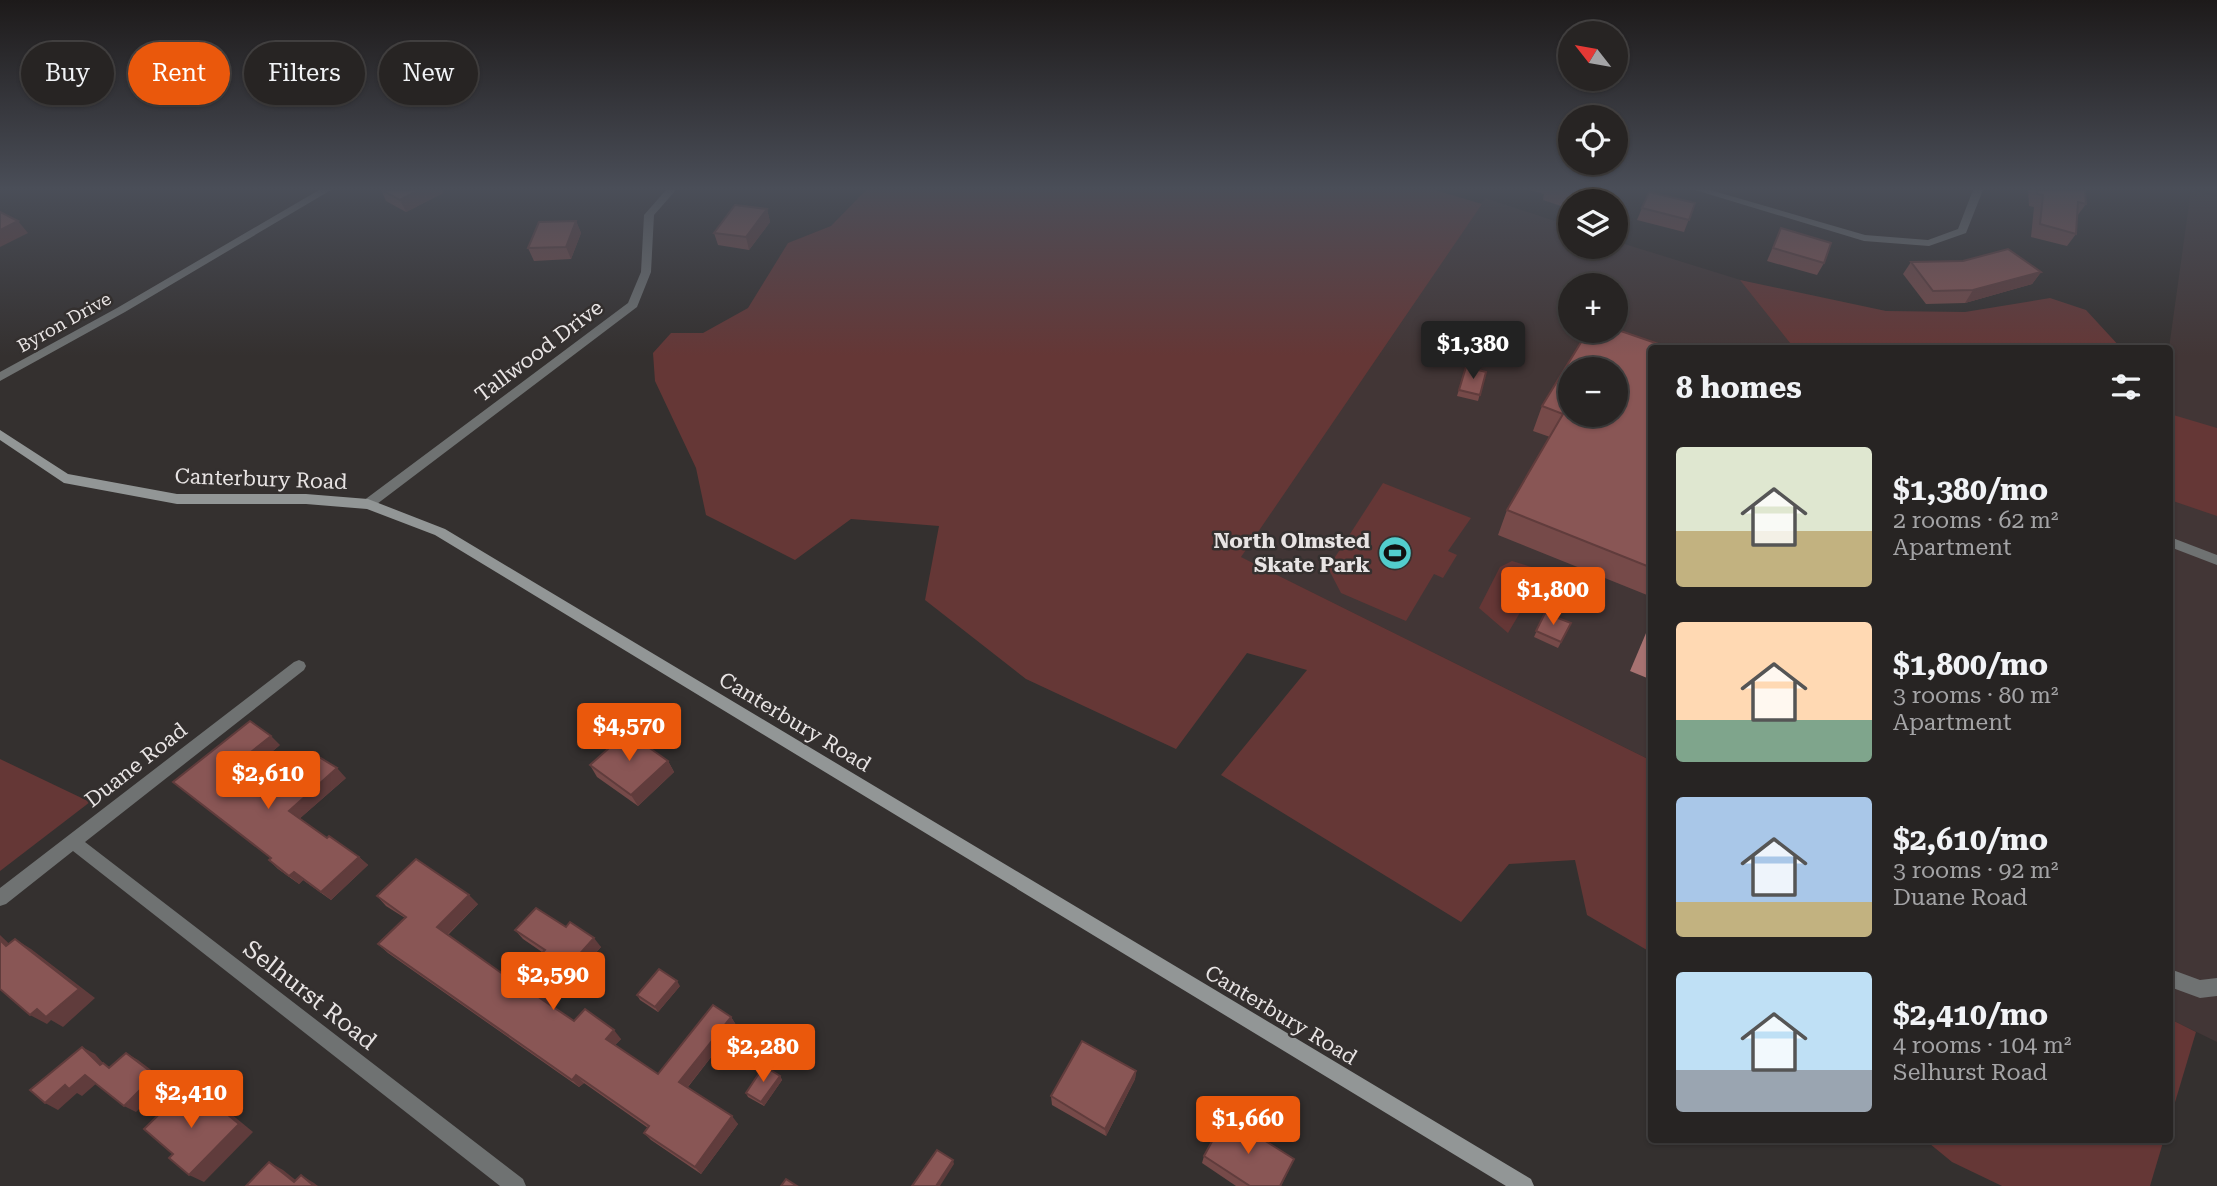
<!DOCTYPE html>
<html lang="en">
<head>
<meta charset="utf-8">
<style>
	:root { --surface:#272423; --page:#2f2c2b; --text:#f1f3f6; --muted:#a4a4a6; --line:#434141; --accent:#ea580c }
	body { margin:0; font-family:"Roboto Serif",serif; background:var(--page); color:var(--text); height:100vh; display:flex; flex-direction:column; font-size:26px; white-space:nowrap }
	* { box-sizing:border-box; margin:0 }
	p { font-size:23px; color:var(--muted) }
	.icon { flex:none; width:38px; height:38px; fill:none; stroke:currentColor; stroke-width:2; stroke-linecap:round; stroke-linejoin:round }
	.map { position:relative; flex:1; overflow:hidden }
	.panel { position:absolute; left:1648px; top:345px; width:525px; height:798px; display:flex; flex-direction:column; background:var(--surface); border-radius:7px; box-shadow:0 2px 5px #0004,0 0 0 2px var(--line) }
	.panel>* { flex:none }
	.banner { position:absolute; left:21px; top:42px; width:665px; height:63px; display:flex; gap:14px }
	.needle { width:46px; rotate:301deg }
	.fabs { position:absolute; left:1558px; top:21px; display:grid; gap:14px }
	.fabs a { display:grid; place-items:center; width:70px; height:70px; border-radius:50%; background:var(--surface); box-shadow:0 2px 5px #0004,0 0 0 2px var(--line); font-size:35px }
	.price { position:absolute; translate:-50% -60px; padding:0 16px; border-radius:7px; background:var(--accent); color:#fff; font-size:23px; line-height:46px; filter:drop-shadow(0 2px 4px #0008) }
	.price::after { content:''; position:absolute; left:50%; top:42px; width:21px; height:16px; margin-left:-10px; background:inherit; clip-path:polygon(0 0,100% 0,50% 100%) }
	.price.active { background:#222; color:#fff }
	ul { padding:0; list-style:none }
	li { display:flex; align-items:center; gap:21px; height:175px; padding:0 28px }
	li span { display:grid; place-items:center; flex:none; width:196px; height:140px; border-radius:7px; color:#555 }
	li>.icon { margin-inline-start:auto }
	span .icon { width:84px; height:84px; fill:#fffc; stroke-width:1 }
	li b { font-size:30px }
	h2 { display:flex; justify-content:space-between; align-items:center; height:84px; padding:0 28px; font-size:30px }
	.pill { padding:0 24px; border-radius:32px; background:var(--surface); box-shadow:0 2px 5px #0004,0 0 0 2px var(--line); font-size:24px; line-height:63px }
	.pill.active { background:var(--accent); color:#fff }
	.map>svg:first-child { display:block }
	.built { fill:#423636; fill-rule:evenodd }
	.green { fill:#653736 }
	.water { fill:#a77271 }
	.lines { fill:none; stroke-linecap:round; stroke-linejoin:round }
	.street { fill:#6f7272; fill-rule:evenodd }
	.secondary { fill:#929696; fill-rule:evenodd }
	.wall { fill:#764a49 }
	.shaded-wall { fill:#603c3c }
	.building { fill:#895655; stroke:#603c3c; stroke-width:2; fill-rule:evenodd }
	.labels { text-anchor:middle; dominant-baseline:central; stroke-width:5; stroke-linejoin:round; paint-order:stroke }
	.far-street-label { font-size:18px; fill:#e8e4e4; stroke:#34302f }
	.street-label { font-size:21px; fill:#e8e4e4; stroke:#34302f }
	.poi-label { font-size:21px; font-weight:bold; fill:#e8e4e4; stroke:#34302f; text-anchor:end }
	.near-street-label { font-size:24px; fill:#e8e4e4; stroke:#34302f }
</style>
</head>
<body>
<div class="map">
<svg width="2217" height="1186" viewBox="0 0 2217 1186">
	<rect width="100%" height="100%" fill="#34302f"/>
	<g class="built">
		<polygon points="2191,190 2217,197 2217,1042 2170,1019 2169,348"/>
		<path d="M1485,198l85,28v21h45v-6l344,107h-307v413l-412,-204zM1570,285h45v46h-45zM1570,369h45v46h-45z"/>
	</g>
	<g class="green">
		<polygon points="866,190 1435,190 1482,204 1241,557 1652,761 1652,953 1587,915 1575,860 1509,864 1461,922 1221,775 1307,670 1247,653 1176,749 1026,679 925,600 939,526 851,519 795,560 706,515 696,468 655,381 653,353 671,333 703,333 748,308 788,243 831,226"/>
		<polygon points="1740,280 1886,311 1965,312 2050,298 2086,310 2121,348 1794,348"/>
		<polygon points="2170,414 2217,428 2217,516 2170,500"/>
		<polygon points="1383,483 1471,518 1448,551 1457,555 1443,578 1434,574 1406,621 1341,593 1328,568"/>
		<polygon points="1512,561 1541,570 1535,583 1536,586 1565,599 1561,612 1556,616 1525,604 1508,633 1479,608 1500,567"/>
		<polygon points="0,759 90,802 0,871"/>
		<polygon points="2170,1019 2196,1032 2170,1119"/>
		<polygon points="1924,1139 2164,1139 2150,1186 2002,1186 1952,1162"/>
	</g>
	<polygon class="water" points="1652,619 1652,680 1630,671"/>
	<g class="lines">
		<g class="street">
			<polygon points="319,190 331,190 125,312 0,381 0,372 117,308"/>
			<polygon points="666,190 676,190 654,215 651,272 637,307 373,507 363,507 361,504 363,501 628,303 641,272 644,215"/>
			<polygon points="1695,190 1710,190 1865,235 1928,240 1958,229 1973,190 1983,190 1966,233 1929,246 1864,241"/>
			<polygon points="2170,537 2217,555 2217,565 2170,547"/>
			<polygon points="299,660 304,662 306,666 304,670 85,842 523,1179 526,1186 500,1186 73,851 6,904 0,906 0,888 294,662"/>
			<polygon points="2170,969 2200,980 2217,978 2217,996 2200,998 2170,987"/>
		</g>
		<polygon class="secondary" points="0,430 68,474 177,494 306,494 368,499 445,529 1531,1179 1534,1186 1506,1186 435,535 367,509 306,504 177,504 64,483 0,440"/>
	</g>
	<g class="wall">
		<polygon points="381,190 442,190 443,193 406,212 386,201"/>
		<polygon points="1529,190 1610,190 1603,201 1570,201 1570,209 1543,200 1544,194"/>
		<polygon points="2028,190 2085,190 2086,204 2077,216 2076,234 2067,246 2031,237 2034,207 2029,206"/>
		<polygon points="1695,203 1684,232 1637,220 1642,208"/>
		<polygon points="767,209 770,222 749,250 718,245 714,233"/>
		<polygon points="576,221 581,233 571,259 534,261 528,248"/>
		<polygon points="1781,228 1824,263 1817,275 1767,261"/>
		<polygon points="1911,262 2041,272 2032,284 1965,303 1926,304 1903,274"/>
		<polygon points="1652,348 1652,597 1498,535 1507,510 1550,437 1533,431 1542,406"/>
		<polygon points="1466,367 1486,372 1478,401 1457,396"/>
		<polygon points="1545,613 1571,623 1558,648 1534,637"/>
		<polygon points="280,745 238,780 268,802 346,778 299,819 327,838 359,857 368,865 331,900 303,880 299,884 278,869 269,860 271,858 173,782"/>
		<polygon points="668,761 674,772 638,806 597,777 590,765"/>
		<polygon points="377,896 478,904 448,935 514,982 542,952 523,939 515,930 566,927 601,947 550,1004 574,1021 621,1039 615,1045 658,1074 731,1017 736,1025 688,1087 738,1124 701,1174 651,1140 644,1133 648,1128 584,1083 579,1087 388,953 378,944 405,918 386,906"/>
		<polygon points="680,986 658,1012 640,1000 637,995"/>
		<polygon points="1136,1071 1135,1079 1106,1136 1052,1105 1051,1096"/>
		<polygon points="780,1076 782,1080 764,1106 748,1097 746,1093"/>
		<polygon points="1204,1156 1294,1159 1281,1186 1236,1186 1202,1163"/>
	</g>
	<g class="shaded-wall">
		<polygon points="419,190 442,190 443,193 406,212 400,200"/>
		<polygon points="1605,190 1610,190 1608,194 1603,201 1597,201"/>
		<polygon points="767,209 770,222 749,250 746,237"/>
		<polygon points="18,221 28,233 0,247 0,230"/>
		<polygon points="576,221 581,233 571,259 566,247"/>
		<polygon points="2041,272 2032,284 1965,303 1973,290"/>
		<polygon points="271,736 280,745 237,781 227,771"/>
		<polygon points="668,761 674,772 638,806 631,795"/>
		<polygon points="337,768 346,778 298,820 289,811"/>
		<polygon points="359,857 368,865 331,900 321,892"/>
		<polygon points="294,872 303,880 299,884 289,876"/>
		<polygon points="469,895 478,904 446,936 437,927"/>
		<polygon points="0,935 22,956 6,946 0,940"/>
		<polygon points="594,938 601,947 548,1006 540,998"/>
		<polygon points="15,939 31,949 95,998 63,1027 51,1020 47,1024 30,1015"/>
		<polygon points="677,981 680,986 658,1012 655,1007"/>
		<polygon points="731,1017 736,1025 686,1089 679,1082"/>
		<polygon points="614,1030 621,1039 613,1047 606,1039"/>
		<polygon points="82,1047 95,1054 104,1064 115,1070 100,1065"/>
		<polygon points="126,1053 138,1060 167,1082 136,1112 124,1106"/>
		<polygon points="1136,1071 1135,1079 1106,1136 1105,1129"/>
		<polygon points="85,1075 98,1082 82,1096 77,1093 58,1110 45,1103 65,1085"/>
		<polygon points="576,1075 584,1083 579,1087 572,1080"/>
		<polygon points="780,1076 782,1080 764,1106 761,1102"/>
		<polygon points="182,1092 197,1100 211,1112 196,1104"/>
		<polygon points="205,1096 219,1104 253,1132 204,1182 189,1175"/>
		<polygon points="732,1116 738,1124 701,1174 695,1167"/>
		<polygon points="953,1160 954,1164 940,1186 936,1186"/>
		<polygon points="269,1162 283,1170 303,1186 294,1182"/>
		<polygon points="301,1175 314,1183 318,1186 314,1186"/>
	</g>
	<g class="building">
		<polygon points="382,190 419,190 400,200"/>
		<polygon points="1563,190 1605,190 1597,201"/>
		<polygon points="2037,190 2085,190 2086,204 2078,202 2076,234 2040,224 2043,195 2037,194"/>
		<polygon points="1649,192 1695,203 1689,220 1642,208"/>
		<polygon points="735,205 767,209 746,237 714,233"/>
		<polygon points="0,212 18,221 0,230"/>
		<polygon points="576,221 566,247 528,248 539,222"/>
		<polygon points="1781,228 1831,243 1824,263 1773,248"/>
		<polygon points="2008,249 2041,272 1973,290 1933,291 1911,262 1963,261"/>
		<path d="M1615,329l55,19h-18v220l-145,-58 56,-96 -21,-8 46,-75h27zM1570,369h45v46h-45z"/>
		<polygon points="1466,367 1486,372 1480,395 1459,390"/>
		<polygon points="1545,613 1571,623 1561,642 1536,631"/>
		<polygon points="250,721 271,736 227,771 268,802 319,757 337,768 289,811 327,838 329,836 359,857 321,892 294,872 289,876 269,860 271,858 173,782"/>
		<polygon points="627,732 668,761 631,795 590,765"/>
		<polygon points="416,859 469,895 437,927 514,982 545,950 515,930 536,908 566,927 570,922 594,938 540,998 574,1021 585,1009 614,1030 606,1039 658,1074 713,1005 731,1017 679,1082 732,1116 695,1167 644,1133 649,1126 576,1075 572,1080 378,944 406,917 377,896"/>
		<polygon points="15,939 79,989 46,1017 37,1009 30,1015 0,989 0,940 6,946"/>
		<polygon points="659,969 677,981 655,1007 637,995"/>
		<polygon points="1082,1041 1136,1071 1105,1129 1051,1096"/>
		<polygon points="82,1047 100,1065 103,1063 109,1068 126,1053 155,1075 124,1106 85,1075 69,1089 65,1085 45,1103 30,1090"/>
		<polygon points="764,1066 780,1076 761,1102 746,1093"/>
		<polygon points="182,1092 196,1104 205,1096 239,1124 189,1175 169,1158 173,1154 144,1129"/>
		<polygon points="1226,1116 1294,1159 1280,1186 1250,1186 1204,1156"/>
		<polygon points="937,1150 953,1160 936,1186 912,1186"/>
		<polygon points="269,1162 294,1182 301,1175 314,1186 246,1186"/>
		<polygon points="786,1179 797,1186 781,1186"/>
	</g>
	<linearGradient id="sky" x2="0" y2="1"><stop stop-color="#1d1a1a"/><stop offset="0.53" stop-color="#4a4e58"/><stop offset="1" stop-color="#4a4e58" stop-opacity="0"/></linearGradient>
	<rect width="2217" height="356" fill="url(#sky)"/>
	<defs>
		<g id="stadium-disc" transform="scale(1.75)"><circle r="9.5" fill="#52cdcd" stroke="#34302f"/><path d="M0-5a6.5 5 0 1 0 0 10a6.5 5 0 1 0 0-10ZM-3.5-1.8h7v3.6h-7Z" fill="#111"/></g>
	</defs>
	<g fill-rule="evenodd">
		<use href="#stadium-disc" x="1395" y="553"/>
	</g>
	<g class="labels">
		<g class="far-street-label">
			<text transform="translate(64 322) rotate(-29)">Byron Drive</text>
		</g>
		<g class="street-label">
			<text transform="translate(539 351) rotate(-37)">Tallwood Drive</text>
			<text transform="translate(261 479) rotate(2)">Canterbury Road</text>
			<text transform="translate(795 722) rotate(31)">Canterbury Road</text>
			<text transform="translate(136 765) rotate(-38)">Duane Road</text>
			<text transform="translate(1281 1015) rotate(31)">Canterbury Road</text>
		</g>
		<g class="poi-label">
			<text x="1370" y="541">North Olmsted<tspan x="1370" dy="24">Skate Park</tspan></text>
		</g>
		<g class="near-street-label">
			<text transform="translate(310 995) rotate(38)">Selhurst Road</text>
		</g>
	</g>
</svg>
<div class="fabs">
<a><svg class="needle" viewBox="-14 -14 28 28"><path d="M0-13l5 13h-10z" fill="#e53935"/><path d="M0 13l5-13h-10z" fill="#a4a4a6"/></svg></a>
<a><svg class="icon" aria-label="locate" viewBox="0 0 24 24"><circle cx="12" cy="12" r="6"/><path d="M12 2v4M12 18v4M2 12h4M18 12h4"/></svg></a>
<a><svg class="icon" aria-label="layers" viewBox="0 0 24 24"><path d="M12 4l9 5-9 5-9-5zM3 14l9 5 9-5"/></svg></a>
<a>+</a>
<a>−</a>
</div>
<b class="price active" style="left:1473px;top:381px">$1,380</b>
<b class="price" style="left:1553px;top:627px">$1,800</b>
<b class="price" style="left:629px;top:763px">$4,570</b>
<b class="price" style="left:268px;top:811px">$2,610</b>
<b class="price" style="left:553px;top:1012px">$2,590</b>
<b class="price" style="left:763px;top:1084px">$2,280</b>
<b class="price" style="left:191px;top:1130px">$2,410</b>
<b class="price" style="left:1248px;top:1156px">$1,660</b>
<div class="banner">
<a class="pill">Buy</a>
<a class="pill active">Rent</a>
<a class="pill">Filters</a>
<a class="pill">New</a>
</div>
<section class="panel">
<h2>8 homes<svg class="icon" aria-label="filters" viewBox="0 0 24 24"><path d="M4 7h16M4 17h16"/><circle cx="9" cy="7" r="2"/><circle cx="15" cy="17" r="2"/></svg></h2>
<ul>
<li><span style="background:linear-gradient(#dfe7d0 60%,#c2b280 0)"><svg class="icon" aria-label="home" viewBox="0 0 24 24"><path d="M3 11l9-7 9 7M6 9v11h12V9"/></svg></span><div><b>$1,380/mo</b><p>2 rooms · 62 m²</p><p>Apartment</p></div></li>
<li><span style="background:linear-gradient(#ffd9b3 70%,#7fa58c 0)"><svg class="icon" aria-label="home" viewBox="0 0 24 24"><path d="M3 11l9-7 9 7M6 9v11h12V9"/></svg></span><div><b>$1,800/mo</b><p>3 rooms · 80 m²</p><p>Apartment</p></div></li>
<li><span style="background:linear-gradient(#a9c7e8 75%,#c2b280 0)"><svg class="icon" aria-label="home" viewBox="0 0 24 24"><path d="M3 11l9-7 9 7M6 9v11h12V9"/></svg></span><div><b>$2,610/mo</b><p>3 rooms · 92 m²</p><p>Duane Road</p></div></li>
<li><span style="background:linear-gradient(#bfe0f5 70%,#9aa5b1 0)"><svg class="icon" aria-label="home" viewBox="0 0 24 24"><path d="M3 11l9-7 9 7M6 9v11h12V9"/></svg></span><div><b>$2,410/mo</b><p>4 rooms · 104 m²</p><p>Selhurst Road</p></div></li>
</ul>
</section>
</div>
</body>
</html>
